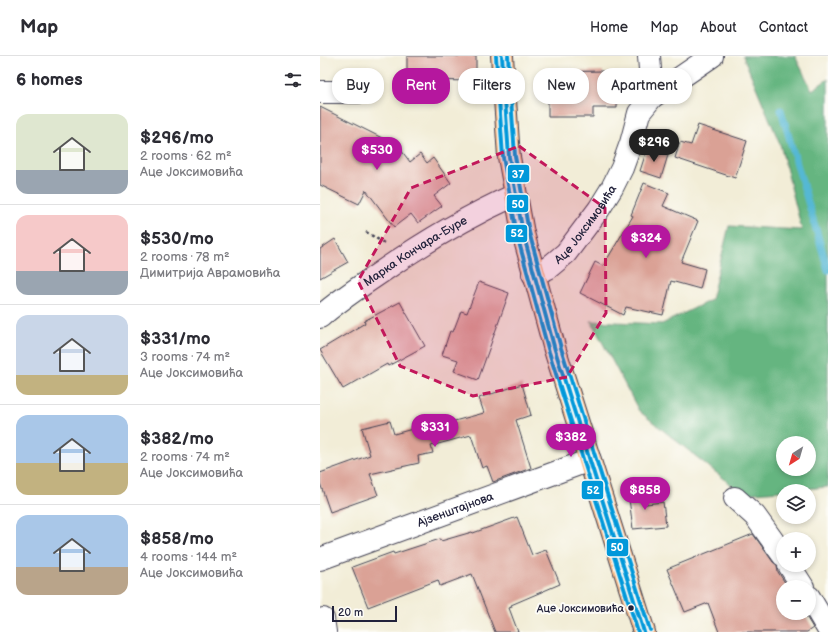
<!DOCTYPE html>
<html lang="en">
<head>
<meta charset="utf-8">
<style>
	:root { --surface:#fff; --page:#f7f7f7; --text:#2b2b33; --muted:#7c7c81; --line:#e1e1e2; --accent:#b5179e }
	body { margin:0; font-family:"Balsamiq Sans",sans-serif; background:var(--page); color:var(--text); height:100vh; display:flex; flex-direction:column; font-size:15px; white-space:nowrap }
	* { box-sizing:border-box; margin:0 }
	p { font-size:13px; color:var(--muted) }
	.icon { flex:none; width:22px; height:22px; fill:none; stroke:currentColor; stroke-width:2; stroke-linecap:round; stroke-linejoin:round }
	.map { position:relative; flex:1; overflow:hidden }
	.details { display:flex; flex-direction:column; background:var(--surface); width:320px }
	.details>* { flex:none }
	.hud { position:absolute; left:12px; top:12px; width:380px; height:36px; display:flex; gap:8px }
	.needle { width:26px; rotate:217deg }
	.tools { position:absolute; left:456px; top:380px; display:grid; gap:8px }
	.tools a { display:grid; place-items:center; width:40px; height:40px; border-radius:50%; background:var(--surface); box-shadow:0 2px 6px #0003; font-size:20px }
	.scale { position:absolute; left:12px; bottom:10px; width:65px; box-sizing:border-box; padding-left:4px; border:2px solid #22223b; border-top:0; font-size:11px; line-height:14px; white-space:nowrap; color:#22223b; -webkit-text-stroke:3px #fdfcf7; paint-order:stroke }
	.price { position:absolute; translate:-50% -34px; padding:0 9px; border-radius:14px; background:var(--accent); color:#fff; font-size:13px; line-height:26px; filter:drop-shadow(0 1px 2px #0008) }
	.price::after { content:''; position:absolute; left:50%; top:24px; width:12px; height:9px; margin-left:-6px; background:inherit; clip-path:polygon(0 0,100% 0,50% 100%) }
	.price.active { background:#222; color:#fff }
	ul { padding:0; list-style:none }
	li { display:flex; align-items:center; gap:12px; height:100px; padding:0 16px }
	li+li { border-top:1px solid var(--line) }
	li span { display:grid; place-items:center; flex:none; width:112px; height:80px; border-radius:12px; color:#555 }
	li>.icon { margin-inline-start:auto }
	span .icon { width:48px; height:48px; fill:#fffc; stroke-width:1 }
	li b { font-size:17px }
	h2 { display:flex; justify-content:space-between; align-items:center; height:48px; padding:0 16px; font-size:17px }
	.tag { padding:0 14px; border-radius:16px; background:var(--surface); box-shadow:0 2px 6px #0003; font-size:14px; line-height:36px }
	.tag.active { background:var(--accent); color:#fff }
	header { display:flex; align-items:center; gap:24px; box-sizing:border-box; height:56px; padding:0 20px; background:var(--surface); border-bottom:1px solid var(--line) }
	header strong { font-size:19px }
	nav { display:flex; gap:22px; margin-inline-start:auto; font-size:14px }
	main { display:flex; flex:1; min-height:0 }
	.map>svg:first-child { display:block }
	.forest { fill:#65b580; stroke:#446c5e; fill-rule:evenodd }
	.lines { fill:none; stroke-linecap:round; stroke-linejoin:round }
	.stream { stroke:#55b8d4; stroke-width:7 }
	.building { fill:#daa195 }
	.minor-casing { stroke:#414052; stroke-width:24 }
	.major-casing { stroke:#414052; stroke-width:24 }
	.path { stroke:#414052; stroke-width:2.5; stroke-dasharray:3 3; stroke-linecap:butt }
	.minor { stroke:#fff; stroke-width:22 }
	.major { stroke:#f9bc89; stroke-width:22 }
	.bus-1-casing { stroke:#fdfcf7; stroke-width:7 }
	.bus-2-casing { stroke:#fdfcf7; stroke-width:7 }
	.bus-3-casing { stroke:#fdfcf7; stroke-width:7 }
	.bus-1 { stroke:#0098da; stroke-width:4 }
	.bus-2 { stroke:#0098da; stroke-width:4 }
	.bus-3 { stroke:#0098da; stroke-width:4 }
	.marked { fill:#c2185b; fill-opacity:0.2; stroke:#c2185b; stroke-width:3; stroke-dasharray:8 5; stroke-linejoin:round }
	.bus-dot { fill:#22223b; stroke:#fdfcf7; stroke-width:1.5 }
	.labels { text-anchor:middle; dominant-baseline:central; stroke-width:4; stroke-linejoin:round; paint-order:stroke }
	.bus-label { font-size:11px; fill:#22223b; stroke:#fdfcf7; text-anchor:end }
	.street-label { font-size:12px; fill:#22223b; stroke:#fdfcf7 }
	.line-badge { stroke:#fdfcf7; stroke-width:1.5 }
	.badge-label { font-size:11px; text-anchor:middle; font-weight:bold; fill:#fff }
</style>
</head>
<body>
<header>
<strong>Map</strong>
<nav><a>Home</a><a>Map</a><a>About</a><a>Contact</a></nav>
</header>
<main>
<section class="details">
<h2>6 homes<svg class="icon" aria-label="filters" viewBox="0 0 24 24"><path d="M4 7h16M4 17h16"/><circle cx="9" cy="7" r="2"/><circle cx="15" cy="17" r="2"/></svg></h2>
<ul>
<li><span style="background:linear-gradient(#dfe7d0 70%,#9aa5b1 0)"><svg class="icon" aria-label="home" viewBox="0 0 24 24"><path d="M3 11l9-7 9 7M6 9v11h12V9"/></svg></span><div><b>$296/mo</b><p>2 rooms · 62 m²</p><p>Аце Јоксимовића</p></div></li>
<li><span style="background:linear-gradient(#f6c9c9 70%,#9aa5b1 0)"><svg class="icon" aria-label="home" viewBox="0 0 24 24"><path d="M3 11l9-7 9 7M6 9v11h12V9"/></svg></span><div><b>$530/mo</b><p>2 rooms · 78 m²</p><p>Димитрија Аврамовића</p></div></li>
<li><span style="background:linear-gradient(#c9d6e8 75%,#c2b280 0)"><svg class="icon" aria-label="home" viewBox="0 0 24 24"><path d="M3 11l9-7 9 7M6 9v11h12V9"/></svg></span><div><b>$331/mo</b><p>3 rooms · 74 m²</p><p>Аце Јоксимовића</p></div></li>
<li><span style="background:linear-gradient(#a9c7e8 60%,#c2b280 0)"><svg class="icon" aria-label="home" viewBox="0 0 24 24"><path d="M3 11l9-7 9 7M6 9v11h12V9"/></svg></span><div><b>$382/mo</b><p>2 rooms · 74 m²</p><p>Аце Јоксимовића</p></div></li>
<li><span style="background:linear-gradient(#a9c7e8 65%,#b9a48a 0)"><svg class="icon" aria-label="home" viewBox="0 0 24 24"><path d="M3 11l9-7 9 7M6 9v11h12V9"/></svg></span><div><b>$858/mo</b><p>4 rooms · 144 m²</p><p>Аце Јоксимовића</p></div></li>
</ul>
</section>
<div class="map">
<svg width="508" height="576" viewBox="0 0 508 576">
	<rect width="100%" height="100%" fill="#fdfcf7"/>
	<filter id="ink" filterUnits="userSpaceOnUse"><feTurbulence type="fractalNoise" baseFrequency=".025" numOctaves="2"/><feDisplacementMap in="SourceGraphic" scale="8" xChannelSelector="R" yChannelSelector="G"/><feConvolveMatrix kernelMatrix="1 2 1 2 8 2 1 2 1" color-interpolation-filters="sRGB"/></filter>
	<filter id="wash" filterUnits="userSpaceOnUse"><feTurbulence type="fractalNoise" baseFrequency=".012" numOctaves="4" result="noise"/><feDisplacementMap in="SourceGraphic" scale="16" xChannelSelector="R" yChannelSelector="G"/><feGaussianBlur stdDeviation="0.9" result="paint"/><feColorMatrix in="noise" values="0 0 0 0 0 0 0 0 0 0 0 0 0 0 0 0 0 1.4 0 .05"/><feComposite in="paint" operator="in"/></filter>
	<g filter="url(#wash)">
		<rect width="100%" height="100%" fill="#f2edd7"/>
		<path class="forest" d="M423,0h52l17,34 16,-11v408l-85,7 -104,-83 -48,-90 71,3 49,-24 18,-74 73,4 -22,-86zM463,387h26v26h-26z"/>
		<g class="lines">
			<polyline class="stream" points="461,54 508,214"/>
		</g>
		<g id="blocks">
			<g class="building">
				<polygon points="87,0 156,0 156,25 87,24"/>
				<polygon points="283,15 283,27 297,27 297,52 273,52 273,61 228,61 228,16"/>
				<polygon points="0,51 78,90 90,106 100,98 107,107 113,102 131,127 114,140 122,150 98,167 91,158 74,171 46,134 39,148 0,129"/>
				<polygon points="378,69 427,85 415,122 355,102 360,86 371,89"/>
				<polygon points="327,93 348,99 341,122 320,115"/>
				<polygon points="324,127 349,137 343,150 378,165 361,206 385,213 380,233 351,225 343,259 306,251 303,259 260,237 275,206 283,210 313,160 311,159"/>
				<polygon points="15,183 28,206 0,222 0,193"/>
				<polygon points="159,226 189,237 158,324 134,315 138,304 122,299 130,275 133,276 141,255 147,257"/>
				<polygon points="80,246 105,290 68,310 67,308 23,333 0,294 45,267 44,265"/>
				<polygon points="202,328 211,359 196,364 211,412 173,426 167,410 162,412 151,379 111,390 113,397 98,400 99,407 50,418 58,439 10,456 0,427 0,417 50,399 42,372 70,365 74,378 100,371 101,374 164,357 159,342"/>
				<polygon points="324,433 326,448 343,446 346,470 313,473 308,435"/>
				<polygon points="197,461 212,499 226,494 240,528 191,549 192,551 189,552 198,576 175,576 152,518 120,530 118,524 48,551 32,511 73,496 74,498 120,483 121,485 152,476 153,477"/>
				<polygon points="433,478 453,506 457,509 458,516 468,531 463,531 463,557 484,557 493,572 487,576 399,576 388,547 365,556 347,513"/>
			</g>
		</g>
	</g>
	<g filter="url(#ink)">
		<use href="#blocks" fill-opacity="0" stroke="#414052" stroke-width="1"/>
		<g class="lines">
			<g class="minor-casing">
				<g id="minor">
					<polyline points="329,0 332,41"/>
					<polyline points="0,36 38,36"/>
					<path id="s1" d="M213,218l15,-6 18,-15 33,-44 13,-21 10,-20 9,-25 8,-30 13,-16 60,-41"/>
					<path id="s2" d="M0,261c18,-16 38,-29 57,-42 44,-31 89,-58 138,-80"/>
					<polyline points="415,442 435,460 463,499"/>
					<path id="s3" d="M0,503l270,-99"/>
					<polyline points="469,509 483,531"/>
					<polyline points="489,541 508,573"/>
					<polyline points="3,563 5,576"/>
				</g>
			</g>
			<g class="major-casing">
				<polyline id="major" points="182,0 189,101 203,177 235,294 324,576"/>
			</g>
			<polyline class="path" points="46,176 64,187"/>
			<use href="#minor" class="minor"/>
			<use href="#major" class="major"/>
			<g class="bus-1-casing">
				<polyline id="bus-1" points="182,0 189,101 203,177 235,294 324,576"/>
			</g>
			<g class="bus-2-casing">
				<polyline id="bus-2" points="176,0 183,101 197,179 229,296 318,576"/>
			</g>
			<g class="bus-3-casing">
				<polyline id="bus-3" points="188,0 195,100 209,176 241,292 330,574"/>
			</g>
			<use href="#bus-1" class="bus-1"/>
			<use href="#bus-2" class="bus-2"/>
			<use href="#bus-3" class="bus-3"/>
		</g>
	</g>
	<path class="marked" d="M199,90l86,62 1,105 -39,64 -94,19 -73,-30 -42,-85 53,-93z"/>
	<circle class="bus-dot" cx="311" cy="552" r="3.5"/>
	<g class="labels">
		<g class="bus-label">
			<text x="304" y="552">Аце Јоксимовића</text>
		</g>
		<g class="street-label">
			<text stroke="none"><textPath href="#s1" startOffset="74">Аце Јоксимовића</textPath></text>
			<text stroke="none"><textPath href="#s2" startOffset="116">Марка Кончара-Буре</textPath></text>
			<text stroke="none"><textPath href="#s3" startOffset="144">Ајзенштајнова</textPath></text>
		</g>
	</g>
	<g class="line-badge">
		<rect x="187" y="108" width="23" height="19" rx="4" fill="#0098da"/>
		<rect x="186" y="138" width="23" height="19" rx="4" fill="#0098da"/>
		<rect x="185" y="168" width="23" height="19" rx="4" fill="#0098da"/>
		<rect x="261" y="424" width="23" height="20" rx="4" fill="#0098da"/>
		<rect x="286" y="482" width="23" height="19" rx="4" fill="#0098da"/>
	</g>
	<g class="badge-label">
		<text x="198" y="122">37</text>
		<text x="198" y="152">50</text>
		<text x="197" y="181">52</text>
		<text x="273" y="438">52</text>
		<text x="297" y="495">50</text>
	</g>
</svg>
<div class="tools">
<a><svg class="needle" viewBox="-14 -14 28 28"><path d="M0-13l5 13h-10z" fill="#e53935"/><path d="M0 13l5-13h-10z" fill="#7c7c81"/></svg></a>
<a><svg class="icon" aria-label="layers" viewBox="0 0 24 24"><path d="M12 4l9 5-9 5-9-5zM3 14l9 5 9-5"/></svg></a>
<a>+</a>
<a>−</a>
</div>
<div class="scale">20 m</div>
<b class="price active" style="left:334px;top:107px">$296</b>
<b class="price" style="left:57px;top:115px">$530</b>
<b class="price" style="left:326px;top:203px">$324</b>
<b class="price" style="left:115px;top:392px">$331</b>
<b class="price" style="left:251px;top:402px">$382</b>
<b class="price" style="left:325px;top:455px">$858</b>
<div class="hud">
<a class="tag">Buy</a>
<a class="tag active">Rent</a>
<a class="tag">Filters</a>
<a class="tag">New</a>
<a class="tag">Apartment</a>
</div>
</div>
</main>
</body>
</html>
